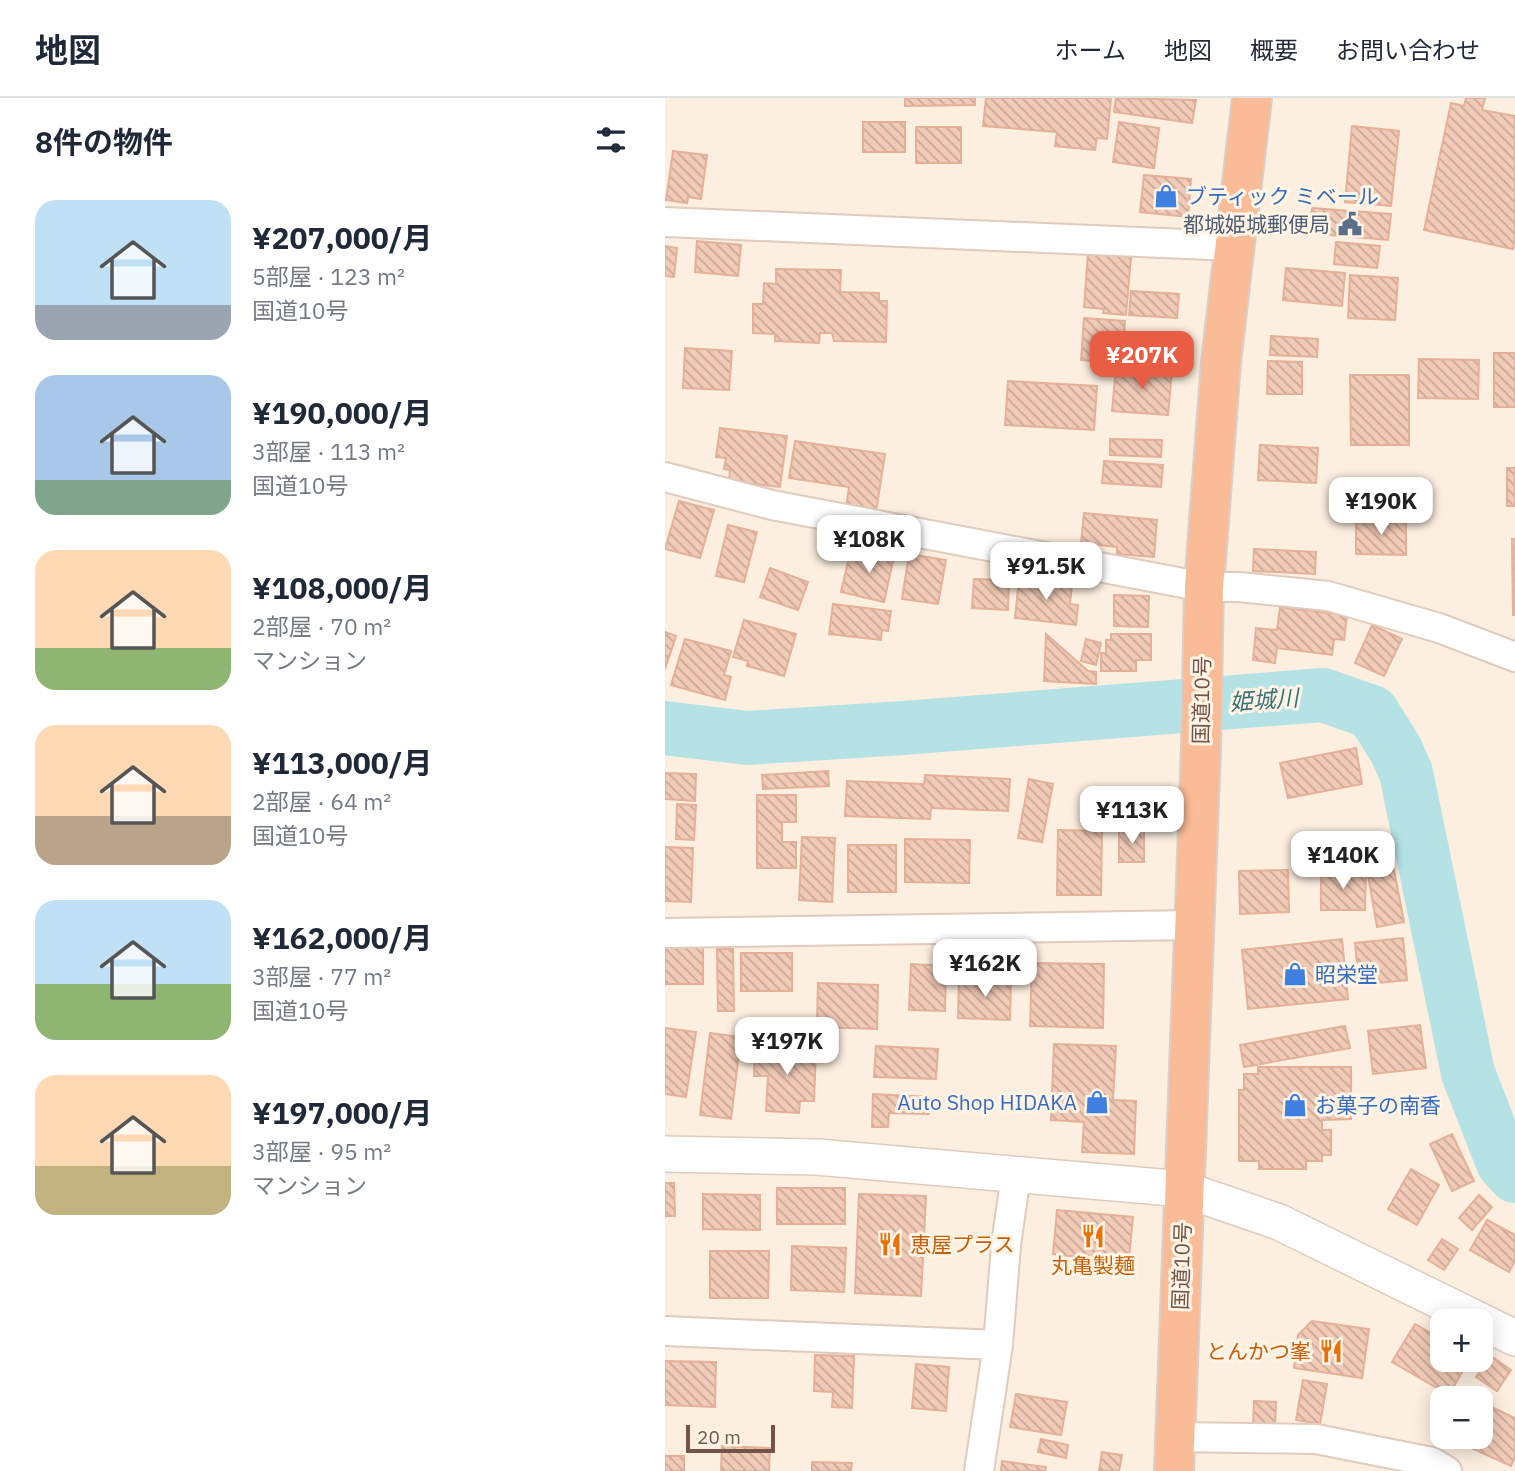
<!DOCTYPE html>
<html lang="ja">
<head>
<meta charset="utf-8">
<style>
	:root { --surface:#fff; --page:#f2f2f3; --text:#1f2937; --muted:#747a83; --line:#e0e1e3; --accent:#e85d43 }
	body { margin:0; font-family:"IBM Plex Sans","Noto Sans JP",sans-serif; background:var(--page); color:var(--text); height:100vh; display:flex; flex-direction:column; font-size:26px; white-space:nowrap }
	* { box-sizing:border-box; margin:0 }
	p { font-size:23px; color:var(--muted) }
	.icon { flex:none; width:38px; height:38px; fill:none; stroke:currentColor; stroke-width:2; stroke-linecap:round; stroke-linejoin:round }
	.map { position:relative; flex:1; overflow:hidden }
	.panel { display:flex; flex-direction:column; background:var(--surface); width:665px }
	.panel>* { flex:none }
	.tools { position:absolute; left:765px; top:1211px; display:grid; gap:14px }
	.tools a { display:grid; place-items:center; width:63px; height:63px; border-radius:14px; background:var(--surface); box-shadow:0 4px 18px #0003; font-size:35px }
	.scale { position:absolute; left:21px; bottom:18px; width:89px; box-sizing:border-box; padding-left:7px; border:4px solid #735447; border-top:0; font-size:19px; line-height:24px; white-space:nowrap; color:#735447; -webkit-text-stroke:5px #fff4e6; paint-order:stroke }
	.price { position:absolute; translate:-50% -60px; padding:0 16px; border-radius:14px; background:#fff; color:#222; font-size:23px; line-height:46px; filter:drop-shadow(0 2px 4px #0008) }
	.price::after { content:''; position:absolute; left:50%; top:42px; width:21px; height:16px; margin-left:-10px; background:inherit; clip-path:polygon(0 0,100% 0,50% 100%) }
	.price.on { background:var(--accent); color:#fff }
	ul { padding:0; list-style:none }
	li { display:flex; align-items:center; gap:21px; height:175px; padding:0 35px }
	li span { display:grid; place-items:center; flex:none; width:196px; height:140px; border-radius:21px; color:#555 }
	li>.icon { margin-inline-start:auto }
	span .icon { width:84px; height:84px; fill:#fffc; stroke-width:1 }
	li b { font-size:30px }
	h2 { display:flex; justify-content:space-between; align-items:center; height:84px; padding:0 35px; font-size:30px }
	header { display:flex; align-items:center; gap:42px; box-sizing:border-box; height:98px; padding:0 35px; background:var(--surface); border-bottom:2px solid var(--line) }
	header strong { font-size:33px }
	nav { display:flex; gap:38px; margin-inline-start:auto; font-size:24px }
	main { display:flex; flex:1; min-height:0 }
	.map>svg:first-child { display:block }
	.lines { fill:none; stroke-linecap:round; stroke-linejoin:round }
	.river { stroke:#b5e2e5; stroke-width:54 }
	.building { fill:url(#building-back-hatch); stroke:#e5b098; stroke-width:2 }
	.minor-casing { stroke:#e0cbbc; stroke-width:32 }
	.tertiary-casing { stroke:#e0cbbc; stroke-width:38 }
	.trunk-casing { stroke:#d8cfcb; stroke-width:42 }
	.minor { stroke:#fff; stroke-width:28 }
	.tertiary { stroke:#fff; stroke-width:35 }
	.trunk { stroke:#fabc96; stroke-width:38 }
	.labels { text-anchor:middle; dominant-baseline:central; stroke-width:6; stroke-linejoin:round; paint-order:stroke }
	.shop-label { font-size:21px; fill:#366cbe; stroke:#fff4e6; text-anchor:start }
	.service-label { font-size:21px; fill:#4e5e75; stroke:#fff4e6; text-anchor:end }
	.street-label { font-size:21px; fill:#735447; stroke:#fff4e6 }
	.food-label { font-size:21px; fill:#c56008; stroke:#fff4e6; text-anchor:start }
	.water-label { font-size:23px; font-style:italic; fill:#3c7379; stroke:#fff4e6 }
</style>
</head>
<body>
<header>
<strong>地図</strong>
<nav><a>ホーム</a><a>地図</a><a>概要</a><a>お問い合わせ</a></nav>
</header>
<main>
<section class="panel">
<h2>8件の物件<svg class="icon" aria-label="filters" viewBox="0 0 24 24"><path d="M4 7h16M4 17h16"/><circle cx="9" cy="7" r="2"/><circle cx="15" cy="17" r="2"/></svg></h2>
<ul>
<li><span style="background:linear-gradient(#bfe0f5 75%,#9aa5b1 0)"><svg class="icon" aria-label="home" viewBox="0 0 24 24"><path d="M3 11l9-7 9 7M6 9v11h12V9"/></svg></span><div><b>¥207,000/月</b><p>5部屋 · 123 m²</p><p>国道10号</p></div></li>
<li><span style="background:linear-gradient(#a9c7e8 75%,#7fa58c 0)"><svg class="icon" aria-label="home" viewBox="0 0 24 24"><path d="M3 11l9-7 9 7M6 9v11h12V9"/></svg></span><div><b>¥190,000/月</b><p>3部屋 · 113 m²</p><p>国道10号</p></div></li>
<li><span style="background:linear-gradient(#ffd9b3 70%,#8fb573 0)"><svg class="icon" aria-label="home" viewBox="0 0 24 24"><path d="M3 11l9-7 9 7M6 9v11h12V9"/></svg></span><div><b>¥108,000/月</b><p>2部屋 · 70 m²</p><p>マンション</p></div></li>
<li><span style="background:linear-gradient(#ffd9b3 65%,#b9a48a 0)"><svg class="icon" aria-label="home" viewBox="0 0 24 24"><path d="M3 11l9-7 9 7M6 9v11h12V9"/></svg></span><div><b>¥113,000/月</b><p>2部屋 · 64 m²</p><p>国道10号</p></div></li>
<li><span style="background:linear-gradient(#bfe0f5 60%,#8fb573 0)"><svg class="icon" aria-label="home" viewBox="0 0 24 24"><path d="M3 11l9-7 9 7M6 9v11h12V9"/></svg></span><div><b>¥162,000/月</b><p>3部屋 · 77 m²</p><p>国道10号</p></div></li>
<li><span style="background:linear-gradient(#ffd9b3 65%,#c2b280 0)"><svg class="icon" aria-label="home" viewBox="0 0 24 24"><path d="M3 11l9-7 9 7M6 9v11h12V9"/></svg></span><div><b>¥197,000/月</b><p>3部屋 · 95 m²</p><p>マンション</p></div></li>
</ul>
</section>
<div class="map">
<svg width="850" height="1373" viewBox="0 0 850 1373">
	<defs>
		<pattern id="building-back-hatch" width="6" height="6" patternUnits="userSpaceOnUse" patternTransform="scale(1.75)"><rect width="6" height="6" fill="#f2cbb7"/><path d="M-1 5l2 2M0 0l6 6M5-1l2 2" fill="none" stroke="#c8a797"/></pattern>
	</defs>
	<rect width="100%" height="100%" fill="#fcefe0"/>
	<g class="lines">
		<polyline class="river" points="0,630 82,640 238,630 658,597 707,614 731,652 741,675 803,975 838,1065 850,1078"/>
	</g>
	<g class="building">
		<polygon points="240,0 310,0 310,7 240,8"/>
		<polygon points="321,0 446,0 442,41 432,40 430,52 390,48 392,34 318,28"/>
		<polygon points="451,0 531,2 527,25 449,14"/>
		<polygon points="801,0 820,0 817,12 850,18 850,140 848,151 759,132 786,5 799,8"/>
		<rect x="198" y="24" width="42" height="30"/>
		<polygon points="454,24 494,30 489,70 448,64"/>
		<polygon points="687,28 734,33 726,108 680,104"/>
		<rect x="251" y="29" width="45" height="36"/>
		<polygon points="8,53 42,57 36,101 23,99 22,105 1,102"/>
		<polygon points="479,77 526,81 523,119 475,114"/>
		<polygon points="647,110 726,116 723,142 644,135"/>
		<polygon points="32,143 76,147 73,178 30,174"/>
		<polygon points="671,144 715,148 712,170 669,166"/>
		<polygon points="0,148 12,150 9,179 0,178"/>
		<polygon points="423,155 466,159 461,217 438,215 439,211 419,209"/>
		<polygon points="621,170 680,175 677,208 618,202"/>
		<polygon points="111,171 176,172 175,194 214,195 214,203 222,203 221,244 169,243 167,235 155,235 154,245 110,243 110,236 88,235 88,206 98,206 99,185 111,186"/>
		<polygon points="685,177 733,180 730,222 683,220"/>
		<polygon points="466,193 514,196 512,220 464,217"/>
		<polygon points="419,220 460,223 457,265 416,262"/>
		<polygon points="606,238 653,241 652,259 605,257"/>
		<polygon points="20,250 67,253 64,292 18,290"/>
		<rect x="829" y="255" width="21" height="54"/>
		<polygon points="754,261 814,262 813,301 753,300"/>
		<polygon points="603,263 637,264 637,296 602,296"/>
		<polygon points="451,269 507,273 503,317 447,313"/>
		<polygon points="685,277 744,277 744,347 686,347"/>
		<polygon points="343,283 432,288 429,332 340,327"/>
		<polygon points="55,330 122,338 115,389 64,383 65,372 59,371 61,360 51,359"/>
		<polygon points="445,341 497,342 496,359 445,357"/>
		<polygon points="130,343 220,356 211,414 181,410 184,389 124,380"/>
		<polygon points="595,347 653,350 651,385 593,382"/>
		<polygon points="439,363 498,367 496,389 437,385"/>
		<rect x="842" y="370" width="8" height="38"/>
		<polygon points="14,403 49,412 35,460 0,451"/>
		<polygon points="419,415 492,422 489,459 452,456 452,449 416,445"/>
		<polygon points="691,421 741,422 741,457 691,456"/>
		<polygon points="63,427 92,434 79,484 51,478"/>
		<polygon points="847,441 850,441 850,517 848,517"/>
		<polygon points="208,449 230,454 219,504 176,494 185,455 205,459"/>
		<polygon points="589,451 651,454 650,476 588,473"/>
		<polygon points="244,456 281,462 273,506 237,501"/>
		<polygon points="105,470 143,484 133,512 95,499"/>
		<polygon points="309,481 344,482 343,512 307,510"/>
		<polygon points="354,481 407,487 405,506 413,507 411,527 350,520"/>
		<polygon points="449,497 484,498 483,529 449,528"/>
		<polygon points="168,506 226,513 223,533 217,532 216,542 164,536"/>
		<polygon points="615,509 682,517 679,542 669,541 667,557 612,550 610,565 588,562 591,530 612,532"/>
		<polygon points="79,522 131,536 119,578 82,568 83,563 68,559"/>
		<polygon points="707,527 737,541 719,578 690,565"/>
		<polygon points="0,534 11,538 0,571"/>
		<polygon points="381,536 423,573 431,574 431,586 379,583"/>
		<polygon points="446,536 486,536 486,562 471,562 471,573 436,573 436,555 441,555 441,542 446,542"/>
		<polygon points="20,541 66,553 59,577 66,579 60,602 6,587"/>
		<polygon points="421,541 436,545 431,567 416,563"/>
		<polygon points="691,650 697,686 623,700 615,665"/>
		<polygon points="163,673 164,688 98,691 97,677"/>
		<polygon points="0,675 31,676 30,703 0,701"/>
		<polygon points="260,677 345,681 343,713 266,710 265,721 180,718 182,683 259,686"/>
		<polygon points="364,681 388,686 377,744 353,740"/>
		<polygon points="92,697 131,697 131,724 117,724 117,744 131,744 131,770 92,770"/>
		<polygon points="12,706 31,707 29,742 11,741"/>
		<polygon points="393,732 437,733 436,797 392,797"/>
		<polygon points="479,732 479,764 454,764 454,733"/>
		<polygon points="137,739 170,740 167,804 134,802"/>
		<polygon points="240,741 305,742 304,785 240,784"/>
		<rect x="183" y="747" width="48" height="47"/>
		<polygon points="0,749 28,750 26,804 0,803"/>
		<polygon points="623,772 624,814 575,816 574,773"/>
		<polygon points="729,772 739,824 712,829 703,777"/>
		<polygon points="656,773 701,774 700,812 656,812"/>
		<polygon points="738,840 742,882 694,887 690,845"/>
		<polygon points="677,841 683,901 583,911 577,852"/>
		<rect x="0" y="849" width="38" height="37"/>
		<polygon points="52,851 68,851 69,913 53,913"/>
		<rect x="76" y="855" width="51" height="38"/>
		<polygon points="367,865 439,866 438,930 365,928"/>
		<polygon points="246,866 281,868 280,913 244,912"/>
		<polygon points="294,880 346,882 345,922 293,920"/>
		<polygon points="153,885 213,887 212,931 152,929"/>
		<polygon points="755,927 761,970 708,976 703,933"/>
		<polygon points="680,928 685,950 579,969 575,947"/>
		<polygon points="0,930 31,934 21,999 0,996"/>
		<polygon points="45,935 76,939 66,1021 35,1017"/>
		<polygon points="389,946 451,948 448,1002 471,1003 469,1056 417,1054 419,1024 386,1022"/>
		<polygon points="211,948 273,951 271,981 209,979"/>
		<polygon points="90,949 151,952 149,1003 135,1003 134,1015 101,1013 103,978 89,978"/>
		<polygon points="593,969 686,969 686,1021 657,1022 657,1032 666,1032 666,1057 657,1057 657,1063 641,1063 641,1071 594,1071 594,1063 574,1063 574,992 579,992 579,976 593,976"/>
		<polygon points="208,996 265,999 264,1016 224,1015 223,1029 207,1029"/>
		<polygon points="787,1036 809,1083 787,1093 765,1046"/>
		<polygon points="746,1071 774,1087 752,1127 723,1111"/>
		<polygon points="0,1085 9,1085 10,1118 0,1118"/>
		<rect x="112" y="1090" width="68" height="36"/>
		<polygon points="38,1096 95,1097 95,1132 38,1131"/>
		<polygon points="194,1096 261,1098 256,1198 190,1195"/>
		<polygon points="814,1097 827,1109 807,1132 794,1120"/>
		<polygon points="392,1112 468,1119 463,1170 413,1165 414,1159 388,1156"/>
		<polygon points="822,1122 850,1137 850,1163 844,1174 805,1152"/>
		<polygon points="777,1141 793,1151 779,1172 763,1162"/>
		<polygon points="127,1148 181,1150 179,1194 126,1192"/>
		<polygon points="45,1153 104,1153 103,1200 45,1200"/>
		<polygon points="647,1223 704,1231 697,1280 629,1270 633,1237"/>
		<polygon points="750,1226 777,1241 777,1262 804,1262 784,1297 727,1264"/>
		<polygon points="150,1257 189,1258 187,1310 167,1309 168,1294 149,1293"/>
		<polygon points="826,1258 846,1272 832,1293 811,1279"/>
		<polygon points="0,1263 51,1264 50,1309 0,1307"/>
		<polygon points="251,1266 284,1269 281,1313 247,1310"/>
		<polygon points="638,1282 662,1286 655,1326 631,1322"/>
		<polygon points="351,1296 402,1304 396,1337 345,1329"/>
		<polygon points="589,1303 611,1304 610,1331 588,1331"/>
		<polygon points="816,1304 850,1320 850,1359 846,1368 784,1340 816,1339"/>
		<polygon points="376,1341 403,1347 401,1360 373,1354"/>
		<polygon points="57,1348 105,1350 104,1373 56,1373"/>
		<polygon points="437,1354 457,1357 454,1373 434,1373"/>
		<rect x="0" y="1358" width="19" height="15"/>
		<polygon points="337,1363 381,1369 380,1373 336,1373"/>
		<polygon points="147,1364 187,1365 186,1373 147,1373"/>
	</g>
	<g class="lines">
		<g class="minor-casing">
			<g id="minor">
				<polyline points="0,124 569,148"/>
				<polyline points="0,379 107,407 539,489 574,489 663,498 774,530 850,559"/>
				<polyline points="0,835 528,827"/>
				<polyline points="0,1233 333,1247"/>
				<polyline points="510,1339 651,1341 767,1364 782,1373"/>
				<polyline points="314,1373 333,1247 341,1147 351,1077"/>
			</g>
		</g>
		<g class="tertiary-casing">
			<polyline id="tertiary" points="0,1056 152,1059 518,1091 614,1124 850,1240"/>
		</g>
		<g class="trunk-casing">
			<polyline id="trunk" points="509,1373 536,649 539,489 556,264 587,0"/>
		</g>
		<use href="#minor" class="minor"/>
		<use href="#tertiary" class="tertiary"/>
		<use href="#trunk" class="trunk"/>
	</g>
	<defs>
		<g id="shop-bare" transform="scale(1.89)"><path d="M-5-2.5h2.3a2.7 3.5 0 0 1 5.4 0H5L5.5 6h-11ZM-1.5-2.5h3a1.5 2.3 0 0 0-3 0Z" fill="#3f7fe0" stroke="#fff4e6" stroke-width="2.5" paint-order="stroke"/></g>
		<g id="civic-bare" transform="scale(1.89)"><path d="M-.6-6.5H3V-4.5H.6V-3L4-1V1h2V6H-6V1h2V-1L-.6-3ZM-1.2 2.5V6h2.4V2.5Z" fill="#5c6f8a" stroke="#fff4e6" stroke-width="2.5" paint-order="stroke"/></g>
		<g id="restaurant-bare" transform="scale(1.89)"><path d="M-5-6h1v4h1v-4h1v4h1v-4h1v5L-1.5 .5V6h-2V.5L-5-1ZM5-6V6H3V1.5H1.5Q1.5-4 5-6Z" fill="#e8710a" stroke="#fff4e6" stroke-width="2.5" paint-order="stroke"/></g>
	</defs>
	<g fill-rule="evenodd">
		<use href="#shop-bare" x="501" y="98"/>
		<use href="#civic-bare" x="685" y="126"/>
		<use href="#shop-bare" x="630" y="876"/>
		<use href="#shop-bare" x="432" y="1004"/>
		<use href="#shop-bare" x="630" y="1007"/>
		<use href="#restaurant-bare" x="428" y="1138"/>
		<use href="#restaurant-bare" x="225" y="1146"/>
		<use href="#restaurant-bare" x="666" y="1253"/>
	</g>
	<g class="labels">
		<g class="shop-label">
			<text x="521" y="98">ブティック ミベール</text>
			<text x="650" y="876">昭栄堂</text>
			<text x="412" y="1004" text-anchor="end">Auto Shop HIDAKA</text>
			<text x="650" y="1007">お菓子の南香</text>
		</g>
		<g class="service-label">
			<text x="665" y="126">都城姫城郵便局</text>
		</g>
		<g class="street-label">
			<text transform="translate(536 602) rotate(-89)">国道10号</text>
			<text transform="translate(516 1168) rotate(-88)">国道10号</text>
		</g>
		<g class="food-label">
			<text x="245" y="1146">恵屋プラス</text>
			<text x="428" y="1167" text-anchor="middle">丸亀製麺</text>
			<text x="646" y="1253" text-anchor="end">とんかつ峯</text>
		</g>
		<g class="water-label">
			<text transform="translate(599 601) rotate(-4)">姫城川</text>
		</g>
	</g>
</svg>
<div class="tools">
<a>+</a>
<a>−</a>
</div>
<div class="scale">20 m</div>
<b class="price on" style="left:477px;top:293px">¥207K</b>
<b class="price" style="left:716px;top:439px">¥190K</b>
<b class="price" style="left:204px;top:477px">¥108K</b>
<b class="price" style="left:381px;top:504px">¥91.5K</b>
<b class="price" style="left:467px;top:748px">¥113K</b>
<b class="price" style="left:678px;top:793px">¥140K</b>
<b class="price" style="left:320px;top:901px">¥162K</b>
<b class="price" style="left:122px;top:979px">¥197K</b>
</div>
</main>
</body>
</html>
